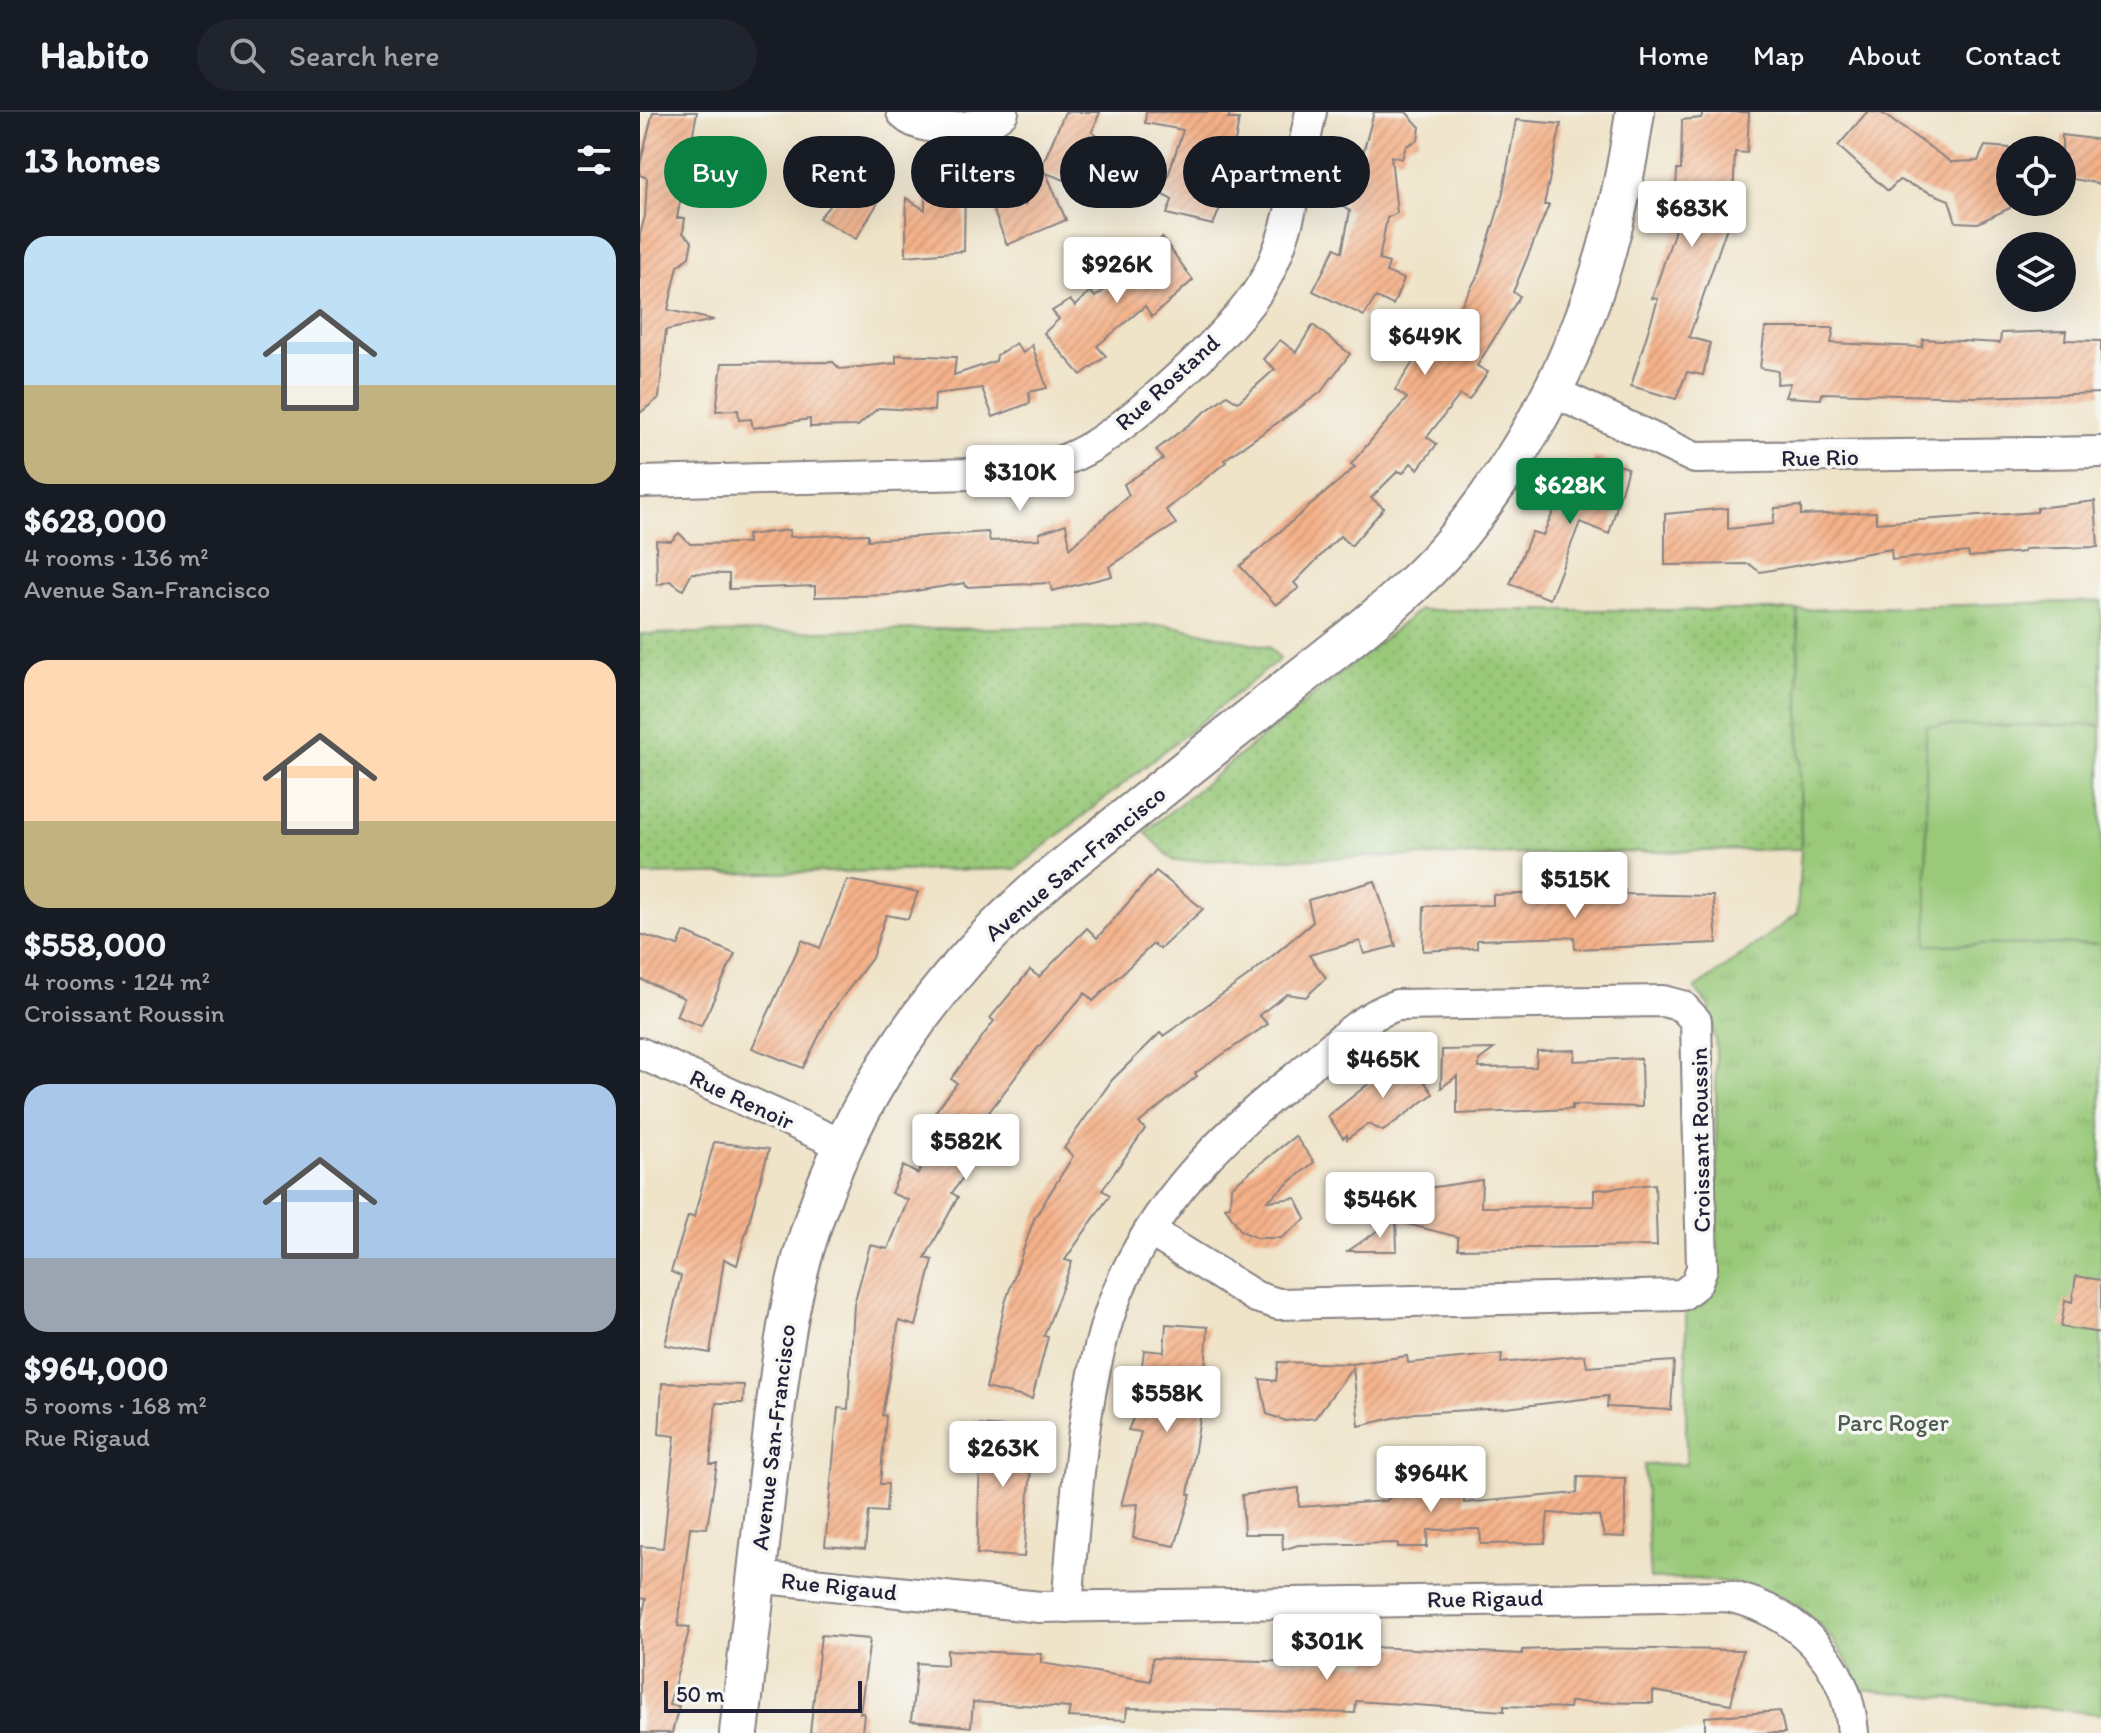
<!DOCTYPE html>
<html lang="en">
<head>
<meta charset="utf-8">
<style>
	:root { --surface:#171b24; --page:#20242c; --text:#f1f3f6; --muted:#9ea1a6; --line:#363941; --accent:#0b8043 }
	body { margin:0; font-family:Itim,sans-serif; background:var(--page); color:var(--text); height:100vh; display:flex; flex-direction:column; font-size:30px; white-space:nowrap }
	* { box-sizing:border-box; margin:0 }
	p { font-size:26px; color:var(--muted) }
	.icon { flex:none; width:44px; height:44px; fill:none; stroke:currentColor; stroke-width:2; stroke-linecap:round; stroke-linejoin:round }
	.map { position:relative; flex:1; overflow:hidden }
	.panel { display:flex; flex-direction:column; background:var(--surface); width:640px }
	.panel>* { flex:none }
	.hud { position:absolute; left:24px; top:24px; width:760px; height:72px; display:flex; gap:16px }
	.fabs { position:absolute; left:1356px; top:24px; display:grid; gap:16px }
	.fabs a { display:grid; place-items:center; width:80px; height:80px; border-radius:50%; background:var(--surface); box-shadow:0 8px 32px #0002; font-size:40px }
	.scale { position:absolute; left:24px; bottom:20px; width:198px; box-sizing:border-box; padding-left:8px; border:4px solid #22223b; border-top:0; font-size:22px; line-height:28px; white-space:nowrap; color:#22223b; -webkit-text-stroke:6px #f6f6f2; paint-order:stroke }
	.price { position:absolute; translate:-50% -68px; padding:0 18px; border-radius:8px; background:#fff; color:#222; font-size:26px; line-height:52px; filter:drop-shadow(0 2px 4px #0008) }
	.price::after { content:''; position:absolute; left:50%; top:48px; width:24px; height:18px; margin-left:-12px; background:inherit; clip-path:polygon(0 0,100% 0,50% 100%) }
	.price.selected { background:var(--accent); color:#fff }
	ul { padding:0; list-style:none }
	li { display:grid; align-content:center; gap:16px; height:424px; padding:0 24px }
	li span { display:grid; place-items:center; height:248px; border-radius:24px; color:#555 }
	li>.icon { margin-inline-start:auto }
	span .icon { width:144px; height:144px; fill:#fffc; stroke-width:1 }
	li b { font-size:34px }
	h2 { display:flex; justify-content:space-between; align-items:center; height:96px; padding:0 24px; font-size:34px }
	.chip { padding:0 28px; border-radius:36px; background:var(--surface); box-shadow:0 8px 32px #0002; font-size:28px; line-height:72px }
	.chip.selected { background:var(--accent); color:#fff }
	header { display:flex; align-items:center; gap:48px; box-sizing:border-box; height:112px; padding:0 40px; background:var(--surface); border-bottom:2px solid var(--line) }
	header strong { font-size:38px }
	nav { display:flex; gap:44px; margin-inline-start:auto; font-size:28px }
	.search { width:560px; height:72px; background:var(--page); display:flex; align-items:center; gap:20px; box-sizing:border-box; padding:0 28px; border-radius:44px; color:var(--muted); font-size:30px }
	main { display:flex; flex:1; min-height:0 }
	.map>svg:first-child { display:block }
	.grass { fill:url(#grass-dots); stroke:#5e765a; stroke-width:2 }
	.park { fill:url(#park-tufts); stroke:#5e765a; stroke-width:2 }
	.pitch { fill:#99c979; stroke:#5e765a; stroke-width:2 }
	.building { fill:url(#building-hatch) }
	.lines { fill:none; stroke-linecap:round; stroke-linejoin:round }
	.minor-casing { stroke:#888282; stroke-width:34 }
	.tertiary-casing { stroke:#888282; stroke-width:42 }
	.minor { stroke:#fff; stroke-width:30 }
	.tertiary { stroke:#fff; stroke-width:38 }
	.labels { text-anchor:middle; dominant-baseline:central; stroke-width:7; stroke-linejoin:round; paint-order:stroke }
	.street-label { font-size:24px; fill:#22223b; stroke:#f6f6f2 }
	.park-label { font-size:24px; fill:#4c5c51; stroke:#f6f6f2 }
</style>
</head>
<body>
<header>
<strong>Habito</strong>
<div class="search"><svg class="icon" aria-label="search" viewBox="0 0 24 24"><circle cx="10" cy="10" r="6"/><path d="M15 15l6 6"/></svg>Search here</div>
<nav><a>Home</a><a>Map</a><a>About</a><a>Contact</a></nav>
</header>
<main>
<section class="panel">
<h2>13 homes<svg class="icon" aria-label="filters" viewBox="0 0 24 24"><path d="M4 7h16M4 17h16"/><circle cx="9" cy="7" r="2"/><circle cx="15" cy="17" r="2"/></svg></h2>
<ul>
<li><span style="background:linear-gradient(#bfe0f5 60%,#c2b280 0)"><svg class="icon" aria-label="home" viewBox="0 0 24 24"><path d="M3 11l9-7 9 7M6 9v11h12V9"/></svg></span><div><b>$628,000</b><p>4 rooms · 136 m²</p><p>Avenue San-Francisco</p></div></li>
<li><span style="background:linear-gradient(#ffd9b3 65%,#c2b280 0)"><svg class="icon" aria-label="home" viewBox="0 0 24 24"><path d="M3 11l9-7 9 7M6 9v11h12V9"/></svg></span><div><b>$558,000</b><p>4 rooms · 124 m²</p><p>Croissant Roussin</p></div></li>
<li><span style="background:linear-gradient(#a9c7e8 70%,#9aa5b1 0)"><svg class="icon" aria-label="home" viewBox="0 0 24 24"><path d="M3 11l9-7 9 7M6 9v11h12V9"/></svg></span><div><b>$964,000</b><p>5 rooms · 168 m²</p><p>Rue Rigaud</p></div></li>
</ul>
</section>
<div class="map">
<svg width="1461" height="1621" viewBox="0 0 1461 1621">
	<defs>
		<pattern id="grass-dots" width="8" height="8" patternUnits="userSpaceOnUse" patternTransform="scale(2)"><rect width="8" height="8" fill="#99c979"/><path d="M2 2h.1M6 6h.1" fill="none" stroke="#84ac6a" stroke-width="1.8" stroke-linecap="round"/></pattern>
		<pattern id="park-tufts" width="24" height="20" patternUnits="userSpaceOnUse" patternTransform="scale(2)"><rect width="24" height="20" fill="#99c979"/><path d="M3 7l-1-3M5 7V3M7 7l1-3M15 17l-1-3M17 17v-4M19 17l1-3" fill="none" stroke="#84ac6a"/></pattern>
		<pattern id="building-hatch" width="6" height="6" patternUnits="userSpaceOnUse" patternTransform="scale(2)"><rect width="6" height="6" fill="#f4b189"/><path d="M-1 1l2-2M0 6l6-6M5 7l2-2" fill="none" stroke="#d19877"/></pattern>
	</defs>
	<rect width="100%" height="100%" fill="#f6f6f2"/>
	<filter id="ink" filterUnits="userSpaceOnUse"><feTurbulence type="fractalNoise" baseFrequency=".0125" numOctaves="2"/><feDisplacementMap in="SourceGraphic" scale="16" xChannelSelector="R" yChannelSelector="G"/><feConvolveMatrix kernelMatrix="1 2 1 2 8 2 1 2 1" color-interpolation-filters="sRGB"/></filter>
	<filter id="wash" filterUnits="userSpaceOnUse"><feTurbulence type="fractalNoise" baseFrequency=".006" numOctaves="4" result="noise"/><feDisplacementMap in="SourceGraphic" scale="32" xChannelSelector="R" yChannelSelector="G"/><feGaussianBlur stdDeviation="1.8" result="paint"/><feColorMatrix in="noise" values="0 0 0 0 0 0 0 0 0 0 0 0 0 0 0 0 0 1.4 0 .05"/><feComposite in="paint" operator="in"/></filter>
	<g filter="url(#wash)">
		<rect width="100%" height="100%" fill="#efe3c8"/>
		<g class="grass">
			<polygon points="779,498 1158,498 1161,737 534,749 505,720"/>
			<polygon points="528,513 629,535 640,547 376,757 0,763 0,522"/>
		</g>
		<path class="park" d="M1461,489v1113l-239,-25c-47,-100 -111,-112 -212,-110l-6,-114 42,-1v-152l20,-10 11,-20 -1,-235 -6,-39 -15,-19 102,-75 4,-65 -3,-239z"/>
		<polygon class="pitch" points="1461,613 1461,832 1287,833 1286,614"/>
		<g id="blocks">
			<g class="building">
				<polygon points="13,0 57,0 37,106 45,106 43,121 52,129 49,145 38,154 28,198 74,208 26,218 19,286 0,301 0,122 5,104 7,66 0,63 0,53"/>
				<polygon points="425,0 460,0 452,20 457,24 438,73 406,61 426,108 367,133 345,77 372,63 385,93"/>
				<polygon points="506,0 591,0 588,7 599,7 591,53 598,54 573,113 527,102 532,88 522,82 543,18 505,11"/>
				<polygon points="734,0 766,0 780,15 778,28 766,34 762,47 751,44 757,101 747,106 739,148 749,151 746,160 764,167 753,193 736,185 724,204 673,179 695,136 702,140 710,99 703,95 708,74 715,71"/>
				<polygon points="1063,0 1109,0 1107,41 1095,40 1092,115 1087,115 1049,225 1070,231 1063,263 1047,260 1036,287 991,274 1018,187 1012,186 1034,121 1037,58 1041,58 1042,8 1061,6"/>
				<polygon points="1227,0 1240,0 1311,50 1338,49 1345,34 1370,36 1370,96 1338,111 1316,110 1309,88 1259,68 1248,79 1198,34"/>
				<polygon points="876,8 921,12 904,93 909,93 873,180 880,184 837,254 848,260 829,288 820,283 787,325 797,332 778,357 771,351 763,361 758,359 731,386 744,396 711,434 700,424 654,471 659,476 636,493 600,454 715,355 711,352 767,286 755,278 788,227 799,233 838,163 862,85"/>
				<polygon points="1422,23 1461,28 1461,72 1422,65"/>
				<polygon points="221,56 248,74 216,127 179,106"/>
				<polygon points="325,69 324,139 266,144 266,86 285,98 285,72"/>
				<polygon points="522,125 553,168 512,205 505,194 457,234 466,244 441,263 404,221 419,207 412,199 430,188 435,194 450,179 455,185 488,161 482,152 496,137 513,138"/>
				<polygon points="673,213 710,242 680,281 584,348 586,350 526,398 536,412 469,455 472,464 412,479 410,471 326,475 325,471 251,483 175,485 175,474 89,477 89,462 52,461 43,478 30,469 17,473 16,428 31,429 39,421 50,432 108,431 107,423 150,418 149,425 228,422 228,428 348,420 350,429 400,427 399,421 426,412 430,436 489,383 484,372 523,347 516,338 587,283 598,290 635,257 623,247 640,228 656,240"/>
				<polygon points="1125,216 1194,216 1191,231 1282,235 1283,227 1360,231 1361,221 1426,219 1425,228 1461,229 1461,281 1338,285 1182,281 1181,287 1145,285 1150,271 1137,272 1138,259 1120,256"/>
				<polygon points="376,231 383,241 392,233 407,276 389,280 390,291 353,305 342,276 295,282 294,299 238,296 218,314 170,315 170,307 113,316 111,307 99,308 98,298 76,299 82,251 193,250 200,257 256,251 256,243 316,245 314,263 356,249 357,243"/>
				<polygon points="954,345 988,356 969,422 940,410 910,487 870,472 892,420 903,423 928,366 945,373"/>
				<polygon points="1455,389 1458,435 1384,437 1384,440 1329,445 1328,440 1252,448 1251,437 1120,460 1109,452 1025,453 1025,402 1088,396 1088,417 1133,412 1135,396 1161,394 1161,403 1236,400 1236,411 1397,400 1397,396"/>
				<polygon points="516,759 563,797 520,837 513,832 453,889 445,881 396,938 340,1012 354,1021 312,1081 318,1085 285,1146 293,1148 276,1214 259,1209 242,1303 246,1304 240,1372 248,1372 246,1400 229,1399 225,1437 185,1434 198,1296 208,1297 214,1192 230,1133 248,1137 268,1088 251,1081 263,1054 278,1062 298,1017 287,1011 317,971 311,967 354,909 350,906 390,858 399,865 447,816 457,826"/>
				<polygon points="207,768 278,780 268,807 246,803 232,846 190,902 163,956 112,936 162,828 180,836"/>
				<polygon points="735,769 756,834 724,842 720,829 669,843 686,866 666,885 647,882 619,903 628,912 555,961 557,964 499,1011 505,1017 462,1078 470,1083 425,1148 432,1150 404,1224 408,1225 392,1287 346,1276 365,1191 394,1107 433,1044 424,1036 472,968 520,921 523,924 607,865 673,810 668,788"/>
				<polygon points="985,778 985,782 1073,784 1077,831 935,837 934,825 837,828 837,836 783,839 784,794 853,793 853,783"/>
				<polygon points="44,820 95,842 61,914 36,904 44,886 0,867 0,822 38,834"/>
				<polygon points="854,937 839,948 839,956 896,955 897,939 935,938 934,949 1001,946 1002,995 932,993 932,997 817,1002 817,964 801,976 802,938"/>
				<polygon points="766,942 793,982 743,1019 728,1012 707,1027 707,1023 703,1026 688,1004"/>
				<polygon points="655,1024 674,1050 627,1089 656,1086 666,1107 641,1126 617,1126 601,1119 585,1095 590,1094 591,1075"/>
				<polygon points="74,1030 129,1037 97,1153 84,1147 70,1241 25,1233 41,1164 31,1160 48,1104 54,1105"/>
				<polygon points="842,1068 841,1095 954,1094 954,1078 1015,1072 1017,1134 818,1137 818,1125 759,1110 741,1083"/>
				<polygon points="756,1106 757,1139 708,1139"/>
				<polygon points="1436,1164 1461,1168 1461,1221 1421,1215 1425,1188 1432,1190"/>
				<polygon points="526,1212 568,1215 563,1287 548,1382 551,1383 535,1434 493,1426 498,1392 481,1393 501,1320 488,1318 508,1272 500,1270 504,1238 524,1240"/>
				<polygon points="862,1242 861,1251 945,1243 947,1255 1034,1249 1031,1298 967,1295 968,1284 866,1296 775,1301 719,1314 713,1255 675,1306 646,1309 627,1302 620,1267 636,1269 638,1250 712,1252 767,1244 768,1251"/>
				<polygon points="22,1271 104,1273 103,1291 76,1291 70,1352 77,1352 67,1416 50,1415 38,1514 50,1515 29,1593 39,1594 32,1621 0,1621 0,1515 6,1487 0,1486 1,1434 23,1436 35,1324 19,1322"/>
				<polygon points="336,1313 394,1317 384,1445 337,1442 340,1351 334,1350"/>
				<polygon points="782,1357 824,1357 824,1391 937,1381 938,1365 985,1366 985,1425 964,1424 959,1404 908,1401 905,1431 841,1432 840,1417 788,1418 787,1435 758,1435 758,1431 658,1433 643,1438 642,1422 604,1422 602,1383 659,1376 659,1395 746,1389"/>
				<polygon points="181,1523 230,1527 220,1601 224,1601 222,1621 170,1621"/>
				<polygon points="729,1535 882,1542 882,1538 933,1536 1103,1538 1091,1592 1013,1579 1013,1591 930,1590 929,1596 864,1594 864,1599 716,1589 715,1601 487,1596 486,1608 428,1605 430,1596 333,1590 331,1615 271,1609 277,1551 307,1553 307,1538 401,1542 401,1551 511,1569 512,1546 728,1552"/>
				<polygon points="1140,1599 1145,1621 1065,1621 1065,1605"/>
			</g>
		</g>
	</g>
	<g filter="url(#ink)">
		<use href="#blocks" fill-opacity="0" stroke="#888282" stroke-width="2"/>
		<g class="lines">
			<g class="minor-casing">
				<g id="minor">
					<path d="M262,0c14,23 84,19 101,0"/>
					<polyline points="914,280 1055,346 1461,340"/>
					<path d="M0,370l374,-9c28,-4 56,-13 80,-28 46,-29 149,-121 173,-169 25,-49 32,-110 44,-164"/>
					<polyline points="0,941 203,1033"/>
					<path d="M116,1465l284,30 687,-11c68,14 121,66 126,137"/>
					<path d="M427,1495c8,-96 15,-228 51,-316 36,-87 103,-155 176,-212 31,-25 65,-62 103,-74l266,-4 19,5 14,15 6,247 -6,16 -14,11 -404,9 -22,-7 -106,-66"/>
				</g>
			</g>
			<g class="tertiary-casing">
				<path id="tertiary" d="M99,1621c10,-86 19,-173 29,-259 9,-79 16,-157 39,-233 43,-143 130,-267 243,-363 82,-66 164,-131 246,-197 57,-45 116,-88 162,-145 103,-126 155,-264 177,-424"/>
			</g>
			<use href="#minor" class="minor"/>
			<use href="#tertiary" class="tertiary"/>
		</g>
	</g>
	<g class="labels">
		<g class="street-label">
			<text transform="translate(527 270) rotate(-42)">Rue Rostand</text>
			<text transform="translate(1180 345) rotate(-1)">Rue Rio</text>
			<text transform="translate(435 751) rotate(-40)">Avenue San-Francisco</text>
			<text transform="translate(102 987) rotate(25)">Rue Renoir</text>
			<text transform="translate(1060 1028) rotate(-91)">Croissant Roussin</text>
			<text transform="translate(133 1325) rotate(-83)">Avenue San-Francisco</text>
			<text transform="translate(199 1474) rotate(6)">Rue Rigaud</text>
			<text transform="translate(845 1486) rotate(-1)">Rue Rigaud</text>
		</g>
		<g class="park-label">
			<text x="1253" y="1310">Parc Roger</text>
		</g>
	</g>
</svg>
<div class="fabs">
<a><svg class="icon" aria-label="locate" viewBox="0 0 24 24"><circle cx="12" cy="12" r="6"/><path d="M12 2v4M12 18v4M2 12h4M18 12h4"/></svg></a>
<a><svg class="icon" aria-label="layers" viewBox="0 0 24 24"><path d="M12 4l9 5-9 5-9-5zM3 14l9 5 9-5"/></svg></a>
</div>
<div class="scale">50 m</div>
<b class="price" style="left:1052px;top:137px">$683K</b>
<b class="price" style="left:477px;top:193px">$926K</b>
<b class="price" style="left:785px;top:265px">$649K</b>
<b class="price" style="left:380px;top:401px">$310K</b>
<b class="price selected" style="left:930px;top:414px">$628K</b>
<b class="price" style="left:935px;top:808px">$515K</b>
<b class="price" style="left:743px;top:988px">$465K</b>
<b class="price" style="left:326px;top:1070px">$582K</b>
<b class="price" style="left:740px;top:1128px">$546K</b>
<b class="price" style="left:527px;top:1322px">$558K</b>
<b class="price" style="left:363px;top:1377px">$263K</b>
<b class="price" style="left:791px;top:1402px">$964K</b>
<b class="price" style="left:687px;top:1570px">$301K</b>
<div class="hud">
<a class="chip selected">Buy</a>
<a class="chip">Rent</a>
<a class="chip">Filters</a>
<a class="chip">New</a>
<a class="chip">Apartment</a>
</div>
</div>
</main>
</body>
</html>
